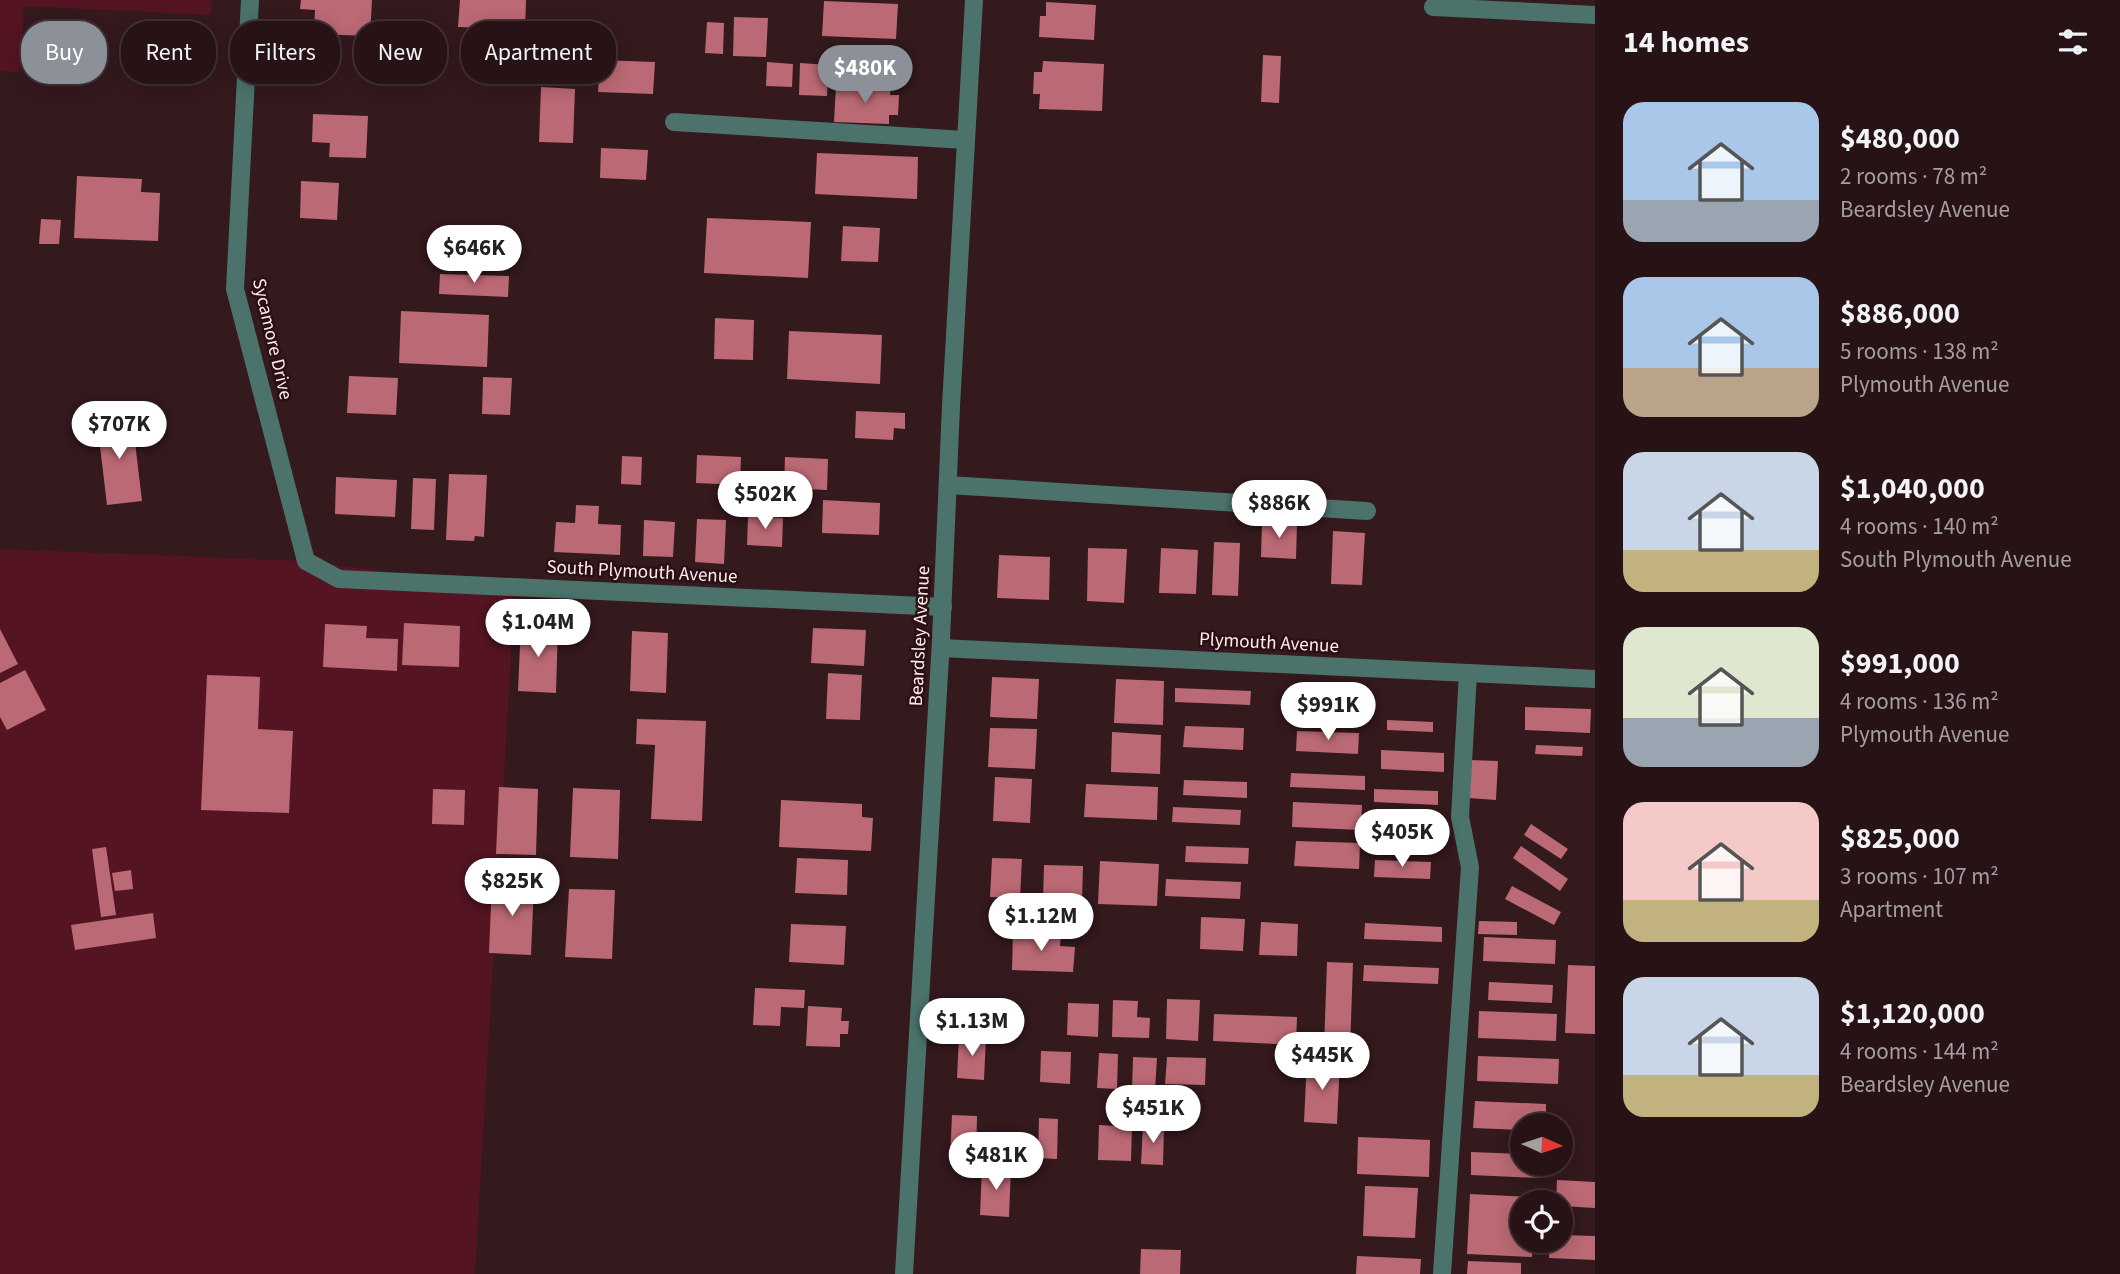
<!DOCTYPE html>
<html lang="en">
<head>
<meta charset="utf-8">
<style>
	:root { --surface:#271316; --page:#2f1c1f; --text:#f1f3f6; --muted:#a49ea1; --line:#433235; --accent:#8c9099 }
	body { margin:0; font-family:"Source Sans 3",sans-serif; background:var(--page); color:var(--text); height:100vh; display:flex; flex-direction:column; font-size:26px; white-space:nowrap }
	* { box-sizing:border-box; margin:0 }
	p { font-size:23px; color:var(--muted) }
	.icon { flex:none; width:38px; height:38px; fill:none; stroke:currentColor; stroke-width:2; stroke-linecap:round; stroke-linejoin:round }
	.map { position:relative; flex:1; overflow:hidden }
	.sheet { display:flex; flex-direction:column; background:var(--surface); width:525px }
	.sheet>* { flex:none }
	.hud { position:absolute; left:21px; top:21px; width:665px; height:63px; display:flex; gap:14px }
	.needle { width:46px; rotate:93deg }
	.tools { position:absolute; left:1510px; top:1113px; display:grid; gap:14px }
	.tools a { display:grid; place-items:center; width:63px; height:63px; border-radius:50%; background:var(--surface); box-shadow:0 4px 18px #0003,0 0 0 2px var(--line); font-size:35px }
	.price { position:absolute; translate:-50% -60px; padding:0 16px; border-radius:24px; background:#fff; color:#222; font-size:23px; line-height:46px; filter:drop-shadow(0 2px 4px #0008) }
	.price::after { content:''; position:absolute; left:50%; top:42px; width:21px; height:16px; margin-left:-10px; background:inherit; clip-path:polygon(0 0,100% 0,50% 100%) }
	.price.on { background:var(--accent); color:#fff }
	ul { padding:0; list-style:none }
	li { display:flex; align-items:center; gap:21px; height:175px; padding:0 28px }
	li span { display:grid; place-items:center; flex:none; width:196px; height:140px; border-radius:21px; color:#555 }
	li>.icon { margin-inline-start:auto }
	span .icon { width:84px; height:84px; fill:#fffc; stroke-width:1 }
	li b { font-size:30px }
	h2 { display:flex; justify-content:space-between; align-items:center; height:84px; padding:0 28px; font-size:30px }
	.pill { padding:0 24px; border-radius:28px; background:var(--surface); box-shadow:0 4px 18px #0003,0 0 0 2px var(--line); font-size:24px; line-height:63px }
	.pill.on { background:var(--accent); color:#fff }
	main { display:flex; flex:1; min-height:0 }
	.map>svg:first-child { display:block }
	.green { fill:#541422 }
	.building { fill:#bb6974 }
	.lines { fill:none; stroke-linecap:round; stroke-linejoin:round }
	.minor { stroke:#4b736b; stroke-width:18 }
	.labels { text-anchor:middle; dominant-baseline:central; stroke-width:5; stroke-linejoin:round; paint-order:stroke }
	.street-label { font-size:19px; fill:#fdedee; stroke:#2a0f14 }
</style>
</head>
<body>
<main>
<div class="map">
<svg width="1595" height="1274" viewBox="0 0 1595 1274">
	<rect width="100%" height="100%" fill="#34191d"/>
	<g class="green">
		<polygon points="0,0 212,0 211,15 24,6 20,72 0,71"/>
		<polygon points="0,549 306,561 448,580 515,586 475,1274 0,1274"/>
	</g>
	<g class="building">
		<polygon points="301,0 372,0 370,36 314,34 315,10 300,9"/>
		<polygon points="460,0 526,0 525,30 458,27"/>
		<polygon points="824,1 898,4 896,39 822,36"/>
		<polygon points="1046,2 1096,5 1094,40 1039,37 1040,16 1046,16"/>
		<polygon points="734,17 768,18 766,57 733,56"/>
		<polygon points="707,22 724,23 723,54 705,53"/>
		<polygon points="140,32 170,34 169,52 177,52 177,65 168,64 168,78 138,76"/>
		<polygon points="1263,55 1281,56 1279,103 1261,102"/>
		<polygon points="600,60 655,62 653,94 598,92"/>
		<polygon points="1043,61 1104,64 1102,111 1039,109 1040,94 1033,94 1034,72 1042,72"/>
		<polygon points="767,62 793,64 792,87 766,86"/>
		<polygon points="800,63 829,65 827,96 799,95"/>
		<polygon points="836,85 891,87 890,95 899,95 898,115 889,115 889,124 834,122"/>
		<polygon points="541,87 575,89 573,143 539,142"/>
		<polygon points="313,114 368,116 366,158 329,157 330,143 312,142"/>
		<polygon points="601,148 648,150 646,180 600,178"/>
		<polygon points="817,153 918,157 917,199 815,194"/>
		<polygon points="77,176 142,179 141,192 160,193 158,241 74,238"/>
		<polygon points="301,181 339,183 337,220 300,218"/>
		<polygon points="707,218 811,222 808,278 704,273"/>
		<polygon points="41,219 61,220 59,244 39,244"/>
		<polygon points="843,226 880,228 878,262 841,261"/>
		<polygon points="440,274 509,276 508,297 439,294"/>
		<polygon points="401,311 489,315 487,367 399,363"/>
		<polygon points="715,318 754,320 753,360 714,359"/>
		<polygon points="789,331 882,335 880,384 787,379"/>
		<polygon points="349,376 398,378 396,415 347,413"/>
		<polygon points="483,377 512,378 510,415 482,414"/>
		<polygon points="856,411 905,413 905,429 894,428 893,440 855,438"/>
		<polygon points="132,417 142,501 107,505 97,421"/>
		<polygon points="697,455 741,457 740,485 696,483"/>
		<polygon points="622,456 642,457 641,485 621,484"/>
		<polygon points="785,457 828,459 827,490 784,488"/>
		<polygon points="449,474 487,475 484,537 475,536 474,541 446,540"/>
		<polygon points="336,477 397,480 395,517 335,514"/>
		<polygon points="413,478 436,479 434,530 411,529"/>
		<polygon points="823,500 880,503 879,535 822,533"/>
		<polygon points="576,505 599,506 598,524 621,525 620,555 554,552 556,522 575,523"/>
		<polygon points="748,516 783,518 782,547 747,545"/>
		<polygon points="697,519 726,520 724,564 695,562"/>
		<polygon points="644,520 675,522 673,557 643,556"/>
		<polygon points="1262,521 1297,523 1296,559 1261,557"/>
		<polygon points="1333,531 1365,533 1362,585 1331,584"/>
		<polygon points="1214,542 1240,543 1238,596 1212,595"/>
		<polygon points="1088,548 1127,549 1124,603 1087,601"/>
		<polygon points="1161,548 1198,550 1196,594 1159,593"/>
		<polygon points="999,555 1050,557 1049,600 997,598"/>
		<polygon points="404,623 460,626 459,667 402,665"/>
		<polygon points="325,624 367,626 366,638 398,639 397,671 323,667"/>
		<polygon points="521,624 558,626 556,693 518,691"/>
		<polygon points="813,628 866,630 864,666 811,663"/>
		<polygon points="0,629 18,664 0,673"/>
		<polygon points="632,631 668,633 666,693 630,691"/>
		<polygon points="25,670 46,710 7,730 0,717 0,683"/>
		<polygon points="828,673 862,675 860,720 826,719"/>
		<polygon points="207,675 260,677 258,729 293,731 289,813 201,810"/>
		<polygon points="992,677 1039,679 1037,719 990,717"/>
		<polygon points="1116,679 1164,681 1163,725 1114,723"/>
		<polygon points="1175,688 1251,691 1250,705 1175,702"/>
		<polygon points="1525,707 1591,709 1590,733 1525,730"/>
		<polygon points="637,719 706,721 702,821 651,819 655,745 636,744"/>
		<polygon points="1387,720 1433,722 1433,732 1387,730"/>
		<polygon points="1185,726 1244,728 1243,750 1183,747"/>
		<polygon points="990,728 1037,729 1035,769 988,767"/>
		<polygon points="1297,731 1359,733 1358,754 1296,751"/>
		<polygon points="1112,732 1161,735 1160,774 1111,772"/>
		<polygon points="1536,745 1583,747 1582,756 1535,754"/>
		<polygon points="1381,750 1444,753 1444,772 1381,769"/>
		<polygon points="1470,760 1498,761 1496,800 1468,798"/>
		<polygon points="1291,773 1365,776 1365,790 1290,787"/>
		<polygon points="995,777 1032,779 1030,823 993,821"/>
		<polygon points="1184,780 1247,782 1247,798 1183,795"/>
		<polygon points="1086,784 1158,787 1157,820 1084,817"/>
		<polygon points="499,787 538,789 536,855 496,854"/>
		<polygon points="573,788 620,790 618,859 570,857"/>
		<polygon points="433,789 465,790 464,825 432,824"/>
		<polygon points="1374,789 1438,791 1438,805 1374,802"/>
		<polygon points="781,800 862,804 862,817 873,818 871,851 779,847"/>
		<polygon points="1293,802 1362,805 1361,830 1292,827"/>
		<polygon points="1173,807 1241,810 1240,825 1172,822"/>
		<polygon points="1531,824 1568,849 1561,859 1524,835"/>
		<polygon points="1380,827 1432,829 1431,847 1379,844"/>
		<polygon points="1296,841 1360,843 1359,869 1294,866"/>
		<polygon points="1186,846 1249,848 1248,864 1185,862"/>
		<polygon points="1521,846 1568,879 1560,891 1513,858"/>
		<polygon points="106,847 116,915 101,917 92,849"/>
		<polygon points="797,858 848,860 847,895 795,893"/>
		<polygon points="992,858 1022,859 1020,898 990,897"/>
		<polygon points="1375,860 1431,862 1430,879 1374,877"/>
		<polygon points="1100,861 1159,864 1157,906 1098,904"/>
		<polygon points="1044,865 1083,866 1082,901 1043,899"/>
		<polygon points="131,870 133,889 115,891 112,873"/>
		<polygon points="1166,879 1241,882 1240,899 1165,896"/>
		<polygon points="492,882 534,884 531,955 489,953"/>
		<polygon points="1512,886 1561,912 1554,925 1505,899"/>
		<polygon points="569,889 615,890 612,959 565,957"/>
		<polygon points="153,913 156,938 75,950 71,925"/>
		<polygon points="1201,917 1245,919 1243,951 1200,949"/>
		<polygon points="1479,921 1517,922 1517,935 1478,934"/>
		<polygon points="1261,922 1298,924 1297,956 1259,955"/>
		<polygon points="1365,923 1442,927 1442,942 1364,939"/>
		<polygon points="791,924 846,926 844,965 789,962"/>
		<polygon points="1013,932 1061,934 1060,946 1075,947 1073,972 1012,970"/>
		<polygon points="1484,937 1556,940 1555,964 1483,961"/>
		<polygon points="1327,962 1353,963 1350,1049 1324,1048"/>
		<polygon points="1364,965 1439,968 1438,984 1363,981"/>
		<polygon points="1568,965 1595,966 1595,1034 1565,1033"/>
		<polygon points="1489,982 1553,985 1552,1003 1488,1000"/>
		<polygon points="755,988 805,990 804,1008 781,1007 780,1026 753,1025"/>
		<polygon points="1167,999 1200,1000 1198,1041 1166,1039"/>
		<polygon points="1113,1000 1138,1001 1137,1017 1150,1018 1149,1038 1112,1037"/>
		<polygon points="1068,1003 1099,1004 1098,1037 1067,1035"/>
		<polygon points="808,1006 842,1008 841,1021 849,1021 848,1034 840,1034 840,1047 806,1046"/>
		<polygon points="1479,1011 1557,1014 1556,1041 1478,1038"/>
		<polygon points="1214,1014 1297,1017 1296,1045 1213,1041"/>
		<polygon points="959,1036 986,1037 984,1080 957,1078"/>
		<polygon points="1041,1051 1071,1052 1070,1084 1040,1082"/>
		<polygon points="1099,1053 1118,1054 1117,1089 1097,1088"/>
		<polygon points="1478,1056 1559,1059 1558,1084 1477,1081"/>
		<polygon points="1133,1057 1157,1058 1155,1090 1132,1089"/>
		<polygon points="1167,1057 1206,1058 1205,1085 1165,1084"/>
		<polygon points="1307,1059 1340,1061 1337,1124 1304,1122"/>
		<polygon points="1475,1101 1546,1104 1546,1125 1522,1125 1522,1130 1473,1128"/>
		<polygon points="952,1115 977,1116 976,1160 950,1159"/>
		<polygon points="1039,1118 1058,1119 1057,1159 1038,1158"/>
		<polygon points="1099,1125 1132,1127 1131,1161 1098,1160"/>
		<polygon points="1143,1125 1164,1126 1163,1165 1141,1164"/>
		<polygon points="1358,1137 1430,1140 1429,1177 1357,1174"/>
		<polygon points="1471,1152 1522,1154 1522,1164 1540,1164 1539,1178 1471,1175"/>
		<polygon points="982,1167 1011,1168 1009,1217 980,1215"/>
		<polygon points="1557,1180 1595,1182 1595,1208 1561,1206 1561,1202 1556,1202"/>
		<polygon points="1365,1186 1418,1188 1415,1238 1363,1236"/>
		<polygon points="1470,1194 1534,1197 1534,1202 1522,1202 1522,1241 1533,1241 1532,1257 1467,1254"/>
		<polygon points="1561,1235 1595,1236 1595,1260 1549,1258 1550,1241 1561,1241"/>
		<polygon points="1141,1249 1181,1250 1180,1274 1140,1274"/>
		<polygon points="1357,1256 1421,1259 1420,1274 1356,1274"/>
		<polygon points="1468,1261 1521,1263 1521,1274 1467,1274"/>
	</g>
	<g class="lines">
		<g class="minor">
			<polyline points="250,0 235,289 306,561 339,579 943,607"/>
			<polyline points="1433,7 1595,15"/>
			<polyline points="674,122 965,140"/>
			<polyline points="948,485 1367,511"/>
			<polyline points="941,648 1595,679"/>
			<polyline points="904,1274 941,640 951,406 974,0"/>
			<polyline points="1442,1274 1470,867 1460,817 1468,673"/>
		</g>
	</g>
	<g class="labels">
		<g class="street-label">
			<text transform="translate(272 339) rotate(77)">Sycamore Drive</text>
			<text transform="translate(642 572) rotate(3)">South Plymouth Avenue</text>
			<text transform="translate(920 636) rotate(-87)">Beardsley Avenue</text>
			<text transform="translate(1269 643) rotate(3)">Plymouth Avenue</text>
		</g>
	</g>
</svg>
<div class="tools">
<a><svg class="needle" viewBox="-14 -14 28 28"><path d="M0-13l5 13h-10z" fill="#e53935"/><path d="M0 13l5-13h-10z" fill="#a49ea1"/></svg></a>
<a><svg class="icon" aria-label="locate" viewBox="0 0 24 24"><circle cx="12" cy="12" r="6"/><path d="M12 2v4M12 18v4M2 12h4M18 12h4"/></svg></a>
</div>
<b class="price on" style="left:865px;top:105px">$480K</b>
<b class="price" style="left:474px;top:285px">$646K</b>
<b class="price" style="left:119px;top:461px">$707K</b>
<b class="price" style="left:765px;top:531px">$502K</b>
<b class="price" style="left:1279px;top:540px">$886K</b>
<b class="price" style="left:538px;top:659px">$1.04M</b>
<b class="price" style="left:1328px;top:742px">$991K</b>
<b class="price" style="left:1402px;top:869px">$405K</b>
<b class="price" style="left:512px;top:918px">$825K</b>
<b class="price" style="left:1041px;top:953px">$1.12M</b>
<b class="price" style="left:972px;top:1058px">$1.13M</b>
<b class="price" style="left:1322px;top:1092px">$445K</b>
<b class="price" style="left:1153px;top:1145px">$451K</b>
<b class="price" style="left:996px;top:1192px">$481K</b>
<div class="hud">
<a class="pill on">Buy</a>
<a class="pill">Rent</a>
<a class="pill">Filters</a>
<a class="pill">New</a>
<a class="pill">Apartment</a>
</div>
</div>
<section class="sheet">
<h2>14 homes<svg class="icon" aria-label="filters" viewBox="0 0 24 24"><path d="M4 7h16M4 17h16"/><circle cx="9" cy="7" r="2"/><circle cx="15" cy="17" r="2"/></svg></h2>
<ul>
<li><span style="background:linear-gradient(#a9c7e8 70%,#9aa5b1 0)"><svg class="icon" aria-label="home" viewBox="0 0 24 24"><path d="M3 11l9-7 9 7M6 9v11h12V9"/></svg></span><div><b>$480,000</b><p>2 rooms · 78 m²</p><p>Beardsley Avenue</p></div></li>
<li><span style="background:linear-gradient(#a9c7e8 65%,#b9a48a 0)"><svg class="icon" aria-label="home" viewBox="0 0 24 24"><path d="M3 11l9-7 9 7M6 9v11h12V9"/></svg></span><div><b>$886,000</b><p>5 rooms · 138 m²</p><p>Plymouth Avenue</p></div></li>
<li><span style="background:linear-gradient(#c9d6e8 70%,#c2b280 0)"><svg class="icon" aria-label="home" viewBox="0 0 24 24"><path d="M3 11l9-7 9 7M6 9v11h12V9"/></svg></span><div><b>$1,040,000</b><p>4 rooms · 140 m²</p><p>South Plymouth Avenue</p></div></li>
<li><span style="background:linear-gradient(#dfe7d0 65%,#9aa5b1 0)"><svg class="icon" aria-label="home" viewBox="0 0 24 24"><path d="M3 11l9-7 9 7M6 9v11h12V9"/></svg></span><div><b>$991,000</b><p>4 rooms · 136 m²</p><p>Plymouth Avenue</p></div></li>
<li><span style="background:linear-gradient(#f6c9c9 70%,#c2b280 0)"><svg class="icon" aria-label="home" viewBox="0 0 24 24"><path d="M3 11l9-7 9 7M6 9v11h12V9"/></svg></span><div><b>$825,000</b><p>3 rooms · 107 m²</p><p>Apartment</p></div></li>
<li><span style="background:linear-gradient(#c9d6e8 70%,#c2b280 0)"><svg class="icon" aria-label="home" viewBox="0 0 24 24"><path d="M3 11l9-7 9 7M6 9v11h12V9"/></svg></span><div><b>$1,120,000</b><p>4 rooms · 144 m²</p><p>Beardsley Avenue</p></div></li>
</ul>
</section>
</main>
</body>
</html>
